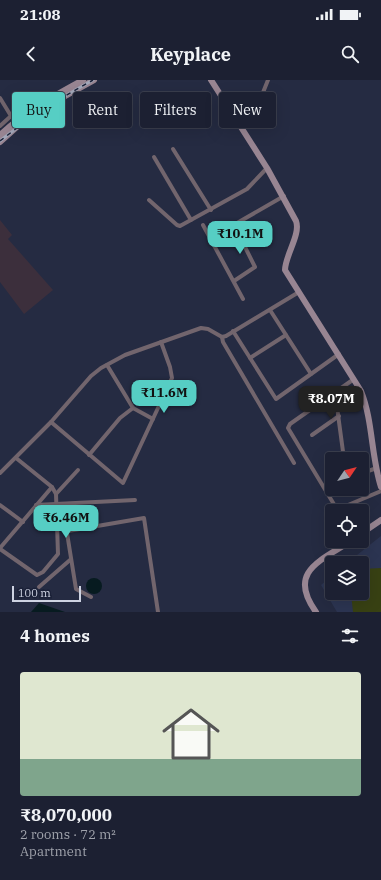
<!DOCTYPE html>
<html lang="en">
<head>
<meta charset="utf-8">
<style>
	:root { --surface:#1c2032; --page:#25283a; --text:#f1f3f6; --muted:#a0a3ac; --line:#3a3e4d; --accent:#56cec4 }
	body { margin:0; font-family:"IBM Plex Serif",serif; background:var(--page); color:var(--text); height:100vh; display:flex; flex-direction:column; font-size:15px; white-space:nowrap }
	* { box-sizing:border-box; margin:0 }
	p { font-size:13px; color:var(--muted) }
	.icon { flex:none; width:22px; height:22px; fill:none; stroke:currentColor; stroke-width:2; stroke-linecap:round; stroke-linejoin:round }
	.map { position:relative; height:532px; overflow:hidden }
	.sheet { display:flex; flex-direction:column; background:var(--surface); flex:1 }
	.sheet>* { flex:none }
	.guide { position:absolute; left:12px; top:12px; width:357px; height:36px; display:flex; gap:8px }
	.needle { width:26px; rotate:55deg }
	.buttons { position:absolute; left:325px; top:372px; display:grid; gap:8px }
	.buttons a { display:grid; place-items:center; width:44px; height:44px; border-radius:4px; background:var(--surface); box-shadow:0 4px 16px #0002,0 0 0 1px var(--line); font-size:20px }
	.scale { position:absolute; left:12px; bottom:10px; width:69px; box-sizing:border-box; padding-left:4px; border:2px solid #ced3e2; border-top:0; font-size:11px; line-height:14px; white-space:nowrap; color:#ced3e2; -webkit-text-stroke:3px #1b2138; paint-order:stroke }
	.price { position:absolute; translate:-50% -34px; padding:0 9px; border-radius:8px; background:var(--accent); color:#111; font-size:13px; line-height:26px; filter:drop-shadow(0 1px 2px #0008) }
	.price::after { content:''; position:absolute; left:50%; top:24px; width:12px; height:9px; margin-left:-6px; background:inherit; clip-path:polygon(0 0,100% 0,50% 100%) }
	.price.selected { background:#222; color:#fff }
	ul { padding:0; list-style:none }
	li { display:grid; align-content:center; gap:8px; height:212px; padding:0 20px }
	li+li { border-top:1px solid var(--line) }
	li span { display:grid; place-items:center; height:124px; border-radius:4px; color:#555 }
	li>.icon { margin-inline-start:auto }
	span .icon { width:72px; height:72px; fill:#fffc; stroke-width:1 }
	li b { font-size:17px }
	h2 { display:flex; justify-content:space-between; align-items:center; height:48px; padding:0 20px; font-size:17px }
	.tag { padding:0 14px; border-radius:4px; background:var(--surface); box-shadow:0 4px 16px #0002,0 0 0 1px var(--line); font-size:14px; line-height:36px }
	.tag.selected { background:var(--accent); color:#111 }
	.status { display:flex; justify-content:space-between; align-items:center; height:28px; padding:0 20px; background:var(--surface); direction:ltr }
	.status svg { height:11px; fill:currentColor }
	header { display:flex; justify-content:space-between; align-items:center; height:52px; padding:0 20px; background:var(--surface); font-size:18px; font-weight:700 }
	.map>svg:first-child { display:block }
	.commercial { fill:#3c2f3c }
	.built { fill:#2c3552 }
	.green { fill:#384113 }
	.water { fill:#071b20 }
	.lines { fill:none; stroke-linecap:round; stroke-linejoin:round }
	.street { stroke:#72656d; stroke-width:4 }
	.secondary { stroke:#988592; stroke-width:6 }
	.rail-casing { stroke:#a1a6b8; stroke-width:3 }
	.rail { stroke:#1b2138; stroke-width:1.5; stroke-dasharray:4.5; stroke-linecap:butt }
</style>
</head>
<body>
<div class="status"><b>21:08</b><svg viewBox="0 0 49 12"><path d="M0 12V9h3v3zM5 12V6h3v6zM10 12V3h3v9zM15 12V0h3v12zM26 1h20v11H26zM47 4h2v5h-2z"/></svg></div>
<header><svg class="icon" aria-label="back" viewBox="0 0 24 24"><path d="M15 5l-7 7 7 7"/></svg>Keyplace<svg class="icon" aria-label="search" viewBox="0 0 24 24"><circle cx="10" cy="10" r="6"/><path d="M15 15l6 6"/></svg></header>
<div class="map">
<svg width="381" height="532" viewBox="0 0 381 532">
	<rect width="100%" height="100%" fill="#252b42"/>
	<polygon class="commercial" points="0,140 12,155 8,159 53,210 24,234 0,202"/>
	<polygon class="built" points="381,456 381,532 337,532 321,505 332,496 332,513 362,513 362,483 347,483"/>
	<polygon class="green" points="381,488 381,532 353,532 351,513 362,513 362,489"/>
	<g class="water">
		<circle cx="94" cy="506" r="8"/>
		<polygon points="39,523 65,532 31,532"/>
	</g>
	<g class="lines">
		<g class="street">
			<polyline points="0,18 11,36 0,46"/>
			<polyline points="260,20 268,0"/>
			<polyline points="173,69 211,130"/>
			<polyline points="154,77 191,140"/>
			<polyline points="149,120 177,145 180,146 247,109 267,88"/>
			<polyline points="203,145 243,219"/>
			<polyline points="234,145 255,187 234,201"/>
			<polyline points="211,158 284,116"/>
			<polyline points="270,230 311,294"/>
			<polyline points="233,251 276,319 339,274"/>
			<polyline points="222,257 223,262 294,383"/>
			<polyline points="250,278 286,255"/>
			<polyline points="107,285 133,328 153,339"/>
			<polyline points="354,299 290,344 288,348 335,426 341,428 381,411"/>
			<polyline points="331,315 337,327 344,379"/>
			<polyline points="51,342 123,403 172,298 170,287 161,262"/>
			<polyline points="312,355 339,336"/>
			<polyline points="89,375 120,338 133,328"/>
			<polyline points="0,393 51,342 91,296 101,288 125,275 201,248 208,249 222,257 226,256 299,212"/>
			<polyline points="362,393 377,388"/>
			<polyline points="56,414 78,390"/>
			<polyline points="0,425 23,442"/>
			<polyline points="36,425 135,420"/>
			<polyline points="0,468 52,407"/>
			<polyline points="0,469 37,495 43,492 58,474 56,414 52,407 16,378"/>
			<polyline points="39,507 70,480"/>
			<polyline points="91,517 76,509 67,453 68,451 144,438 158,532"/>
		</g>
		<g class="secondary">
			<path d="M211,0l56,88 29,53c5,13 -11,35 -11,49l76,121c12,30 10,65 20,96"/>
			<path d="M0,55c26,-24 52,-38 83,-55"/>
			<polyline points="0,62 19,45 36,32 94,0"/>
			<polyline points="362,453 381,440"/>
			<path d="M316,532c-29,-40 4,-51 35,-71"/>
		</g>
		<g class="rail-casing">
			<polyline id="rail" points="0,61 39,31 93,0"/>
		</g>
		<use href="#rail" class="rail"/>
	</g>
</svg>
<div class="buttons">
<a><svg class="needle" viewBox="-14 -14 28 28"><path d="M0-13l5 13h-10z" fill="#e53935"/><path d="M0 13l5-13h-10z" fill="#a0a3ac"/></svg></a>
<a><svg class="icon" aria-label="locate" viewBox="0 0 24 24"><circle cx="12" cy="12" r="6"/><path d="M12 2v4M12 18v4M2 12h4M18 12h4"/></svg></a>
<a><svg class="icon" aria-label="layers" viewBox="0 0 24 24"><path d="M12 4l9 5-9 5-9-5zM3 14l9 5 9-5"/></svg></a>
</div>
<div class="scale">100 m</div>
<b class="price" style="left:240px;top:175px">₹10.1M</b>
<b class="price" style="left:164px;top:334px">₹11.6M</b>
<b class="price selected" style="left:331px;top:340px">₹8.07M</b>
<b class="price" style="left:66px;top:459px">₹6.46M</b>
<div class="guide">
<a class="tag selected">Buy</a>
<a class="tag">Rent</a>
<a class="tag">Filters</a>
<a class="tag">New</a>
</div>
</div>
<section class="sheet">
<h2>4 homes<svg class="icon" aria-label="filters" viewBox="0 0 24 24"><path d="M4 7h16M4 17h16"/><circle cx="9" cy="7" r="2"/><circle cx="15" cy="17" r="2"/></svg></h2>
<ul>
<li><span style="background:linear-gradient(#dfe7d0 70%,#7fa58c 0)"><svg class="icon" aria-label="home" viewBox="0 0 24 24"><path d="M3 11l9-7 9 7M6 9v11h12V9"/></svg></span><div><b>₹8,070,000</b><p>2 rooms · 72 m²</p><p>Apartment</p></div></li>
</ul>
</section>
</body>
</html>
